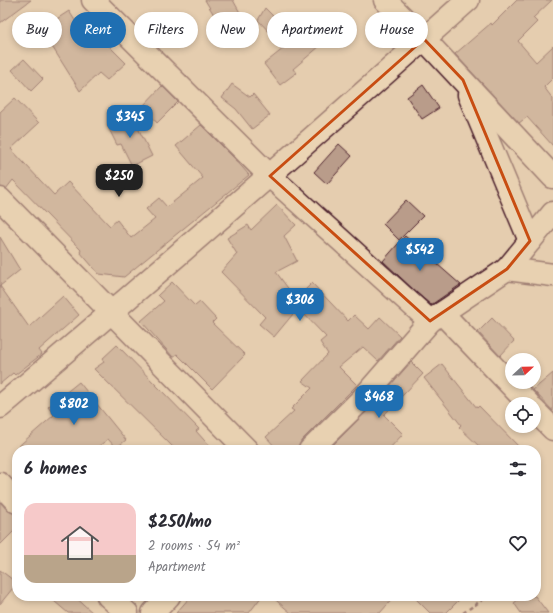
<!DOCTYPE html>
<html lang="en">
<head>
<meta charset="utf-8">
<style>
	:root { --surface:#fff; --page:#f2f2f3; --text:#2b2b33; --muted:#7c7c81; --accent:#1f6fb2 }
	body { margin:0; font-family:Kalam,sans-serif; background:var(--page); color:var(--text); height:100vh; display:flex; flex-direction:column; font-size:15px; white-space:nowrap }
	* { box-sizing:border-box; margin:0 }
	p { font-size:13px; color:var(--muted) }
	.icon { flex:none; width:22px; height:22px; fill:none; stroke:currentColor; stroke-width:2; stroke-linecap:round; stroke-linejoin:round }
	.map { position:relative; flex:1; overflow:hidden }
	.panel { position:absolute; left:12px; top:445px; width:529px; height:156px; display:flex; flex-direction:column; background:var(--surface); border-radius:16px; box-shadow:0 2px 6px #0003 }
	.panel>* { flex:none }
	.banner { position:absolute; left:12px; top:12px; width:529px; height:36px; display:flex; gap:8px }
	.needle { width:26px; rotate:68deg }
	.controls { position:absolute; left:505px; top:353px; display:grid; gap:8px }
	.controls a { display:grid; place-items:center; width:36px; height:36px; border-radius:50%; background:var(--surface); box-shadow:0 2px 6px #0003; font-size:20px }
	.price { position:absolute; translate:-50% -34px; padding:0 9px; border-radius:8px; background:var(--accent); color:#fff; font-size:13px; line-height:26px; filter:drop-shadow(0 1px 2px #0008) }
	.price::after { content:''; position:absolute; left:50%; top:24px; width:12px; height:9px; margin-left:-6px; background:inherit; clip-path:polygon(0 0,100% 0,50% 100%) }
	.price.on { background:#222; color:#fff }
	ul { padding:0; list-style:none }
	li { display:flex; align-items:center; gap:12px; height:100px; padding:0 12px }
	li span { display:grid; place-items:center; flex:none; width:112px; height:80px; border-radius:12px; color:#555 }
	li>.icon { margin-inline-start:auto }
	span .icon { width:48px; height:48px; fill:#fffc; stroke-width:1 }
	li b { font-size:17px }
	h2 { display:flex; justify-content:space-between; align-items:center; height:48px; padding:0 12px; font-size:17px }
	.chip { padding:0 14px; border-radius:18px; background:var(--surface); box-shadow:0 2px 6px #0003; font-size:14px; line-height:36px }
	.chip.on { background:var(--accent); color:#fff }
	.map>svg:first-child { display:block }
	.building { fill:#b99c8a; stroke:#4a1f2b }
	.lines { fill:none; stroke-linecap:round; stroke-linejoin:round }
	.minor-casing { stroke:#4a1f2b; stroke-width:25 }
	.path { stroke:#4a1f2b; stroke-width:2.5; stroke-dasharray:4 3; stroke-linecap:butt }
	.minor { stroke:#ebd4b4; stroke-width:22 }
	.marked { fill:none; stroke:#c84d12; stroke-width:3; stroke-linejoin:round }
</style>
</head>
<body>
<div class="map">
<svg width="553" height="613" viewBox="0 0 553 613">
	<rect width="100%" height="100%" fill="#e5cdaf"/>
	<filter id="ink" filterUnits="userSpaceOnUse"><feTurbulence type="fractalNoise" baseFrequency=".025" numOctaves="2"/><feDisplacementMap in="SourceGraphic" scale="8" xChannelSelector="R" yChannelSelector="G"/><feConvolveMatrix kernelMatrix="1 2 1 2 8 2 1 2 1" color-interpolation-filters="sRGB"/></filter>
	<g filter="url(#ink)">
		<g class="building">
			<polygon points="0,0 31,0 0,23"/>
			<polygon points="205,0 233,0 243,18 223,30"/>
			<polygon points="517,0 552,0 533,18 537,22 518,41 536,62 553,46 553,78 544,87 553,99 553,146 527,117 519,123 455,54 491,23 492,25"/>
			<polygon points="265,8 292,35 303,26 320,46 293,69 296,73 280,85 264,64 284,48 258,20"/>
			<polygon points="69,11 91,46 100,37 126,63 107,80 99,73 80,91 41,29"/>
			<polygon points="24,59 43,79 31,91 12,70"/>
			<polygon points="232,84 250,97 253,94 270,115 252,129 236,109 222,98"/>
			<polygon points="423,85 439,108 422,119 407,97"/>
			<polygon points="162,86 178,102 157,123 143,106"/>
			<polygon points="15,98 39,123 11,149 54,195 68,182 110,226 117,220 131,238 155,219 146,209 159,198 167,207 203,178 176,146 201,125 235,159 249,175 124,277 99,274 80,252 81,250 13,180 6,189 0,187 0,112"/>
			<polygon points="131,114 152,156 132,166 121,144 117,145 107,125"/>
			<polygon points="339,144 352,156 327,184 314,172"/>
			<polygon points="406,200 423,216 399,240 383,224"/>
			<polygon points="277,205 296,225 284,236 297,261 276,272 296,299 312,283 348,321 354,315 369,329 380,317 400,336 378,361 363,347 339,367 357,385 301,441 298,450 278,450 266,437 294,411 291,409 312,388 302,381 328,354 320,342 326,337 298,308 274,337 259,324 265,317 221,272 237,254 227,238 248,225 251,230"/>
			<polygon points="405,236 461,285 460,285 431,305 418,294 383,261"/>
			<polygon points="0,237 20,270 0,286"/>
			<polygon points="172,282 195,306 200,302 216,319 212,323 245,355 212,389 177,354 173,357 141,321 164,301 158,295"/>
			<polygon points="0,286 29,327 63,296 79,315 39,350 42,354 15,375 13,373 0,384"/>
			<polygon points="492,318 514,341 500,356 478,332"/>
			<polygon points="117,345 199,429 196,431 213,450 176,450 94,369 104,362 102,359"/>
			<polygon points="411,362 423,374 384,415 403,434 388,450 328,450 371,407"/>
			<polygon points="442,364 477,408 479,406 522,450 483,450 459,427 461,425 424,378"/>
			<polygon points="553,373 553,411 533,390"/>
			<polygon points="79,382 126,440 116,448 108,439 94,450 14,450 54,415 48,407"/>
			<polygon points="0,502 8,511 17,514 17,528 0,545"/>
			<polygon points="0,570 17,583 0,604"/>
			<polygon points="48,596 74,596 93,613 68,613"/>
			<polygon points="191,596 262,596 249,613 176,613"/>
			<polygon points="271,596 395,596 380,613 291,613"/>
			<polygon points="413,596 463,596 446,613 430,613"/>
			<polygon points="523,596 535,596 548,613 521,613 514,603"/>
		</g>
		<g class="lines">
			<g class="minor-casing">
				<g id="minor">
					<polyline points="93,0 270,176 430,321"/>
					<polyline points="385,0 424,39 553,177"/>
					<polyline points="469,95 530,241"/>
					<polyline points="0,199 247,450"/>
					<polyline points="507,269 553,275"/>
					<polyline points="442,313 529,404"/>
					<path d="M0,407c158,-133 313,-269 468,-407"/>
					<polyline points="534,410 553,429"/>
					<polyline points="310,450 362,399 430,321 507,269 553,213"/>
					<polyline points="0,484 17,502"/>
					<polyline points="108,596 127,613"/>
					<polyline points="153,613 169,596"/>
				</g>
			</g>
			<polyline class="path" points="463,613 488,596"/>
			<use href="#minor" class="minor"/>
		</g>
	</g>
	<path d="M0 0H553V613H0ZM424,39l39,41 67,161 -23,28 -77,52 -160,-145z" fill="#e5cdaf" fill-opacity=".55" fill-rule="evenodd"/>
	<path class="marked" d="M424,39l39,41 67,161 -23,28 -77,52 -160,-145z"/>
</svg>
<div class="controls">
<a><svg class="needle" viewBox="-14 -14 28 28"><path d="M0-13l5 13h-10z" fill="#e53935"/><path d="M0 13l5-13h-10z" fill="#7c7c81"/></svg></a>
<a><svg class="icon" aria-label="locate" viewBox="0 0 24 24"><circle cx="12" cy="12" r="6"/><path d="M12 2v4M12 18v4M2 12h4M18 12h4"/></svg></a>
</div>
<b class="price" style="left:130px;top:139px">$345</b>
<b class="price on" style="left:119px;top:198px">$250</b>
<b class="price" style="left:420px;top:272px">$542</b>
<b class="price" style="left:300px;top:322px">$306</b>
<b class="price" style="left:379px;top:419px">$468</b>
<b class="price" style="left:74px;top:426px">$802</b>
<div class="banner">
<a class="chip">Buy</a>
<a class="chip on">Rent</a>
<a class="chip">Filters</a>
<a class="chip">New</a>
<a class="chip">Apartment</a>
<a class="chip">House</a>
</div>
<section class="panel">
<h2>6 homes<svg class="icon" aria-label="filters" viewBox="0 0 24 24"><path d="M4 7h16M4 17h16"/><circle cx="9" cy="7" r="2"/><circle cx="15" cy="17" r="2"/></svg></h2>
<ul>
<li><span style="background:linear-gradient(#f6c9c9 65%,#b9a48a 0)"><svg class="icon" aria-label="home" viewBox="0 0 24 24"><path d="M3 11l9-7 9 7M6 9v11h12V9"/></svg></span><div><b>$250/mo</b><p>2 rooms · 54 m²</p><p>Apartment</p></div><svg class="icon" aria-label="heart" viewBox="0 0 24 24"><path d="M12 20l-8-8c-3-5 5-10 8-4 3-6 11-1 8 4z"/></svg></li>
</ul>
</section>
</div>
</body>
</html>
